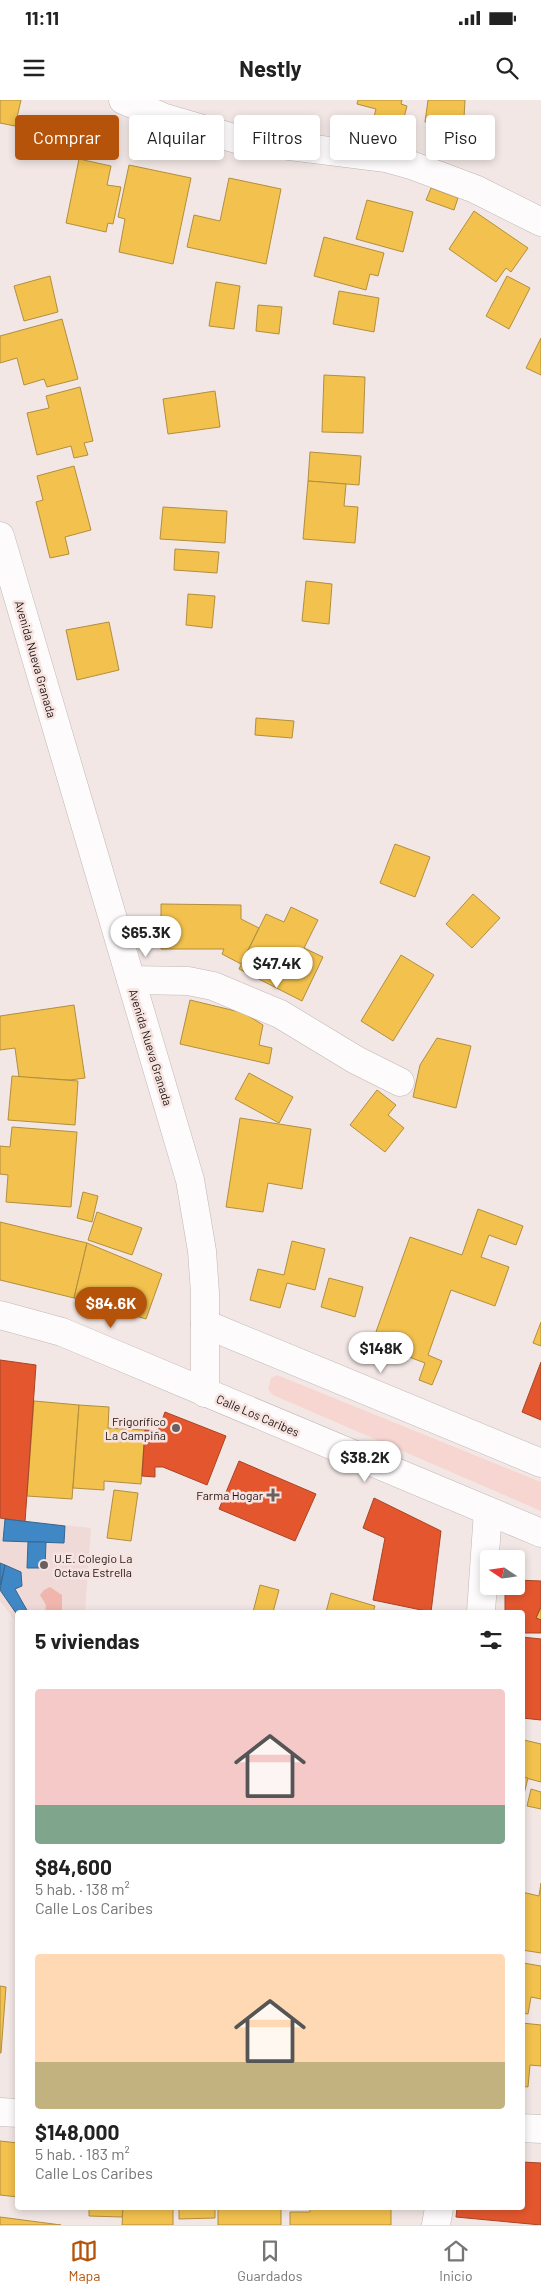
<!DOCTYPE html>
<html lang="es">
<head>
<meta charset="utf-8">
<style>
	:root { --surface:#fff; --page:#f2f2f2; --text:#222; --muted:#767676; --line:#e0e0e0; --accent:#b45309 }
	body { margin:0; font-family:Barlow,sans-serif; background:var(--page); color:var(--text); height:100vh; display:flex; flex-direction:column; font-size:19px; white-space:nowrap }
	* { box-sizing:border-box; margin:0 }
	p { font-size:16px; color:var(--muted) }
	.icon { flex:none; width:28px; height:28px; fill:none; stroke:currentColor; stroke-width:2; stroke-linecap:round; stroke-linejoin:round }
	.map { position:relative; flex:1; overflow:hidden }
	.panel { position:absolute; left:15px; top:1510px; width:510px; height:600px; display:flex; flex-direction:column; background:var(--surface); border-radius:5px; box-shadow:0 2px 8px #0003 }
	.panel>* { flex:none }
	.top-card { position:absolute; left:15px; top:15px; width:511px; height:45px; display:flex; gap:10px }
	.needle { width:32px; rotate:283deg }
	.controls { position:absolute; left:480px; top:1450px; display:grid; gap:10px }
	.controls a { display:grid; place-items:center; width:45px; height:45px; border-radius:5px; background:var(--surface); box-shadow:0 2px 8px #0003; font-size:25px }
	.price { position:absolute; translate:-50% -42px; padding:0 11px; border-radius:18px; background:#fff; color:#222; font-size:16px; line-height:32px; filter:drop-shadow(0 1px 2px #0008) }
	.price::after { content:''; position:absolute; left:50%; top:30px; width:15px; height:11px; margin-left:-8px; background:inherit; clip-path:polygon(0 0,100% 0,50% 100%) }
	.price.current { background:var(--accent); color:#fff }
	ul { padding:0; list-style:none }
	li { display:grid; align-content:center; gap:10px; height:265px; padding:0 20px }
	li span { display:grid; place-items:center; height:155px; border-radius:5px; color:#555 }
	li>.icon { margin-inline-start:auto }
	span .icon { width:90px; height:90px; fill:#fffc; stroke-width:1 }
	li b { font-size:21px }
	h2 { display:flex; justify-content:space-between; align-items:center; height:60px; padding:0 20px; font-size:21px }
	.pill { padding:0 18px; border-radius:5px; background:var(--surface); box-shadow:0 2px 8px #0003; font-size:18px; line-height:45px }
	.pill.current { background:var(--accent); color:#fff }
	.status { display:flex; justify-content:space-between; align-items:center; height:35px; padding:0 25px; background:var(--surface); direction:ltr }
	.status svg { height:14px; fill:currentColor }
	header { display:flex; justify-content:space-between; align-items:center; height:65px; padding:0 20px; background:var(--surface); font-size:22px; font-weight:700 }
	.tab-bar { display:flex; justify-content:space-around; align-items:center; height:70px; border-top:1px solid var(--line); background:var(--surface); font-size:14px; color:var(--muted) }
	.tab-bar a { display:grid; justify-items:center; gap:2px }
	.tab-bar .current { color:var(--accent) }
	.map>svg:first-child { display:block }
	.built { fill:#efdad7 }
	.green { fill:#f7d6d1 }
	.water { fill:#f0b6ae }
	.homes { fill:#f2c14e; stroke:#b28e3d }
	.shops { fill:#e4572e; stroke:#a84426 }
	.schools { fill:#3f88c5; stroke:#356690 }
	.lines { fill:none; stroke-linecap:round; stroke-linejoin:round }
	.minor-casing { stroke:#bfb7b5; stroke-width:29 }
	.minor { stroke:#fdfbfb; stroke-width:28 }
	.poi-dot { fill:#685f5e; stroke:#f7e3e0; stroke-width:2 }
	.labels { text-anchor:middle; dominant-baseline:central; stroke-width:5; stroke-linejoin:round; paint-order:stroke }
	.street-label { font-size:12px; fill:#1d1615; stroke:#f7e3e0 }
	.poi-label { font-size:12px; fill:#1d1615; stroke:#f7e3e0; text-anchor:end }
</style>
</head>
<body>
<div class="status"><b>11:11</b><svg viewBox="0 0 49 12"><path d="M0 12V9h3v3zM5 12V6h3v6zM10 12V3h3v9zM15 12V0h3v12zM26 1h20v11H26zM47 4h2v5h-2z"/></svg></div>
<header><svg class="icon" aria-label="menu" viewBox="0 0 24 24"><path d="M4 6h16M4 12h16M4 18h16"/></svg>Nestly<svg class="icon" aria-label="search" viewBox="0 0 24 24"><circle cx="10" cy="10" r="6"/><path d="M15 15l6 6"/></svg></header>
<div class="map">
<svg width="541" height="2125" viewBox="0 0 541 2125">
	<rect width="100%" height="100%" fill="#f2e7e5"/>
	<polygon class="built" points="0,1418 91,1428 85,1512 18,1512 17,1523 0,1501"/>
	<polygon class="green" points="277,1275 541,1382 541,1411 273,1295 268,1290 271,1278"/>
	<polygon class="water" points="50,1487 62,1495 62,1512 45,1512 46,1505 40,1495 44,1490"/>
	<g class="homes">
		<polygon points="0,0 21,0 15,26 0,23"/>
		<polygon points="358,0 402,0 401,4 407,6 398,40 370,33 376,9 357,4"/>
		<polygon points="428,0 465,0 464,18 444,16 444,23 425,22"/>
		<polygon points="79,59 111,66 107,85 121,87 113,124 108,123 106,132 66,123"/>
		<polygon points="129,65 191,78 173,164 119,152 125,119 118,117"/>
		<polygon points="229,78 281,89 266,164 187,147 194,115 220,121"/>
		<polygon points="431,88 458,98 454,110 426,100"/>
		<polygon points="367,100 413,112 403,152 356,139"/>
		<polygon points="474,111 528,148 511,172 506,168 496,182 449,149"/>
		<polygon points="324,137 384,153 378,176 370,174 366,190 314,176"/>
		<polygon points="50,176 58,212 24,221 14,186"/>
		<polygon points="507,176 530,188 509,229 486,216"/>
		<polygon points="216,182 240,186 234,229 209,226"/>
		<polygon points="339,191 379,198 374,232 333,224"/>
		<polygon points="258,205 282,207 279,234 256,231"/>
		<polygon points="62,219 78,279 47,287 44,279 24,285 17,258 0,263 0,236"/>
		<polygon points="541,238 541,275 526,268"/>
		<polygon points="324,275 365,277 363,333 322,332"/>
		<polygon points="80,287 93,341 84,343 88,355 74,358 71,346 37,355 27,313 49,308 46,296"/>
		<polygon points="215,291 220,327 168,334 163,299"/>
		<polygon points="310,352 361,356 359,385 308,381"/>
		<polygon points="74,366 91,430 65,437 69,454 50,458 36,402 43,400 37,376"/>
		<polygon points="308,381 346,384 344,406 358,407 355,443 303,439"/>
		<polygon points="163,407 227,411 225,443 160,439"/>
		<polygon points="175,449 219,452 217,473 174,470"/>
		<polygon points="306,481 332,484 329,524 302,521"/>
		<polygon points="188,494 215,496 212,528 186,525"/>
		<polygon points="109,522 119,570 77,580 66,530"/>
		<polygon points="256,618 294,621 292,638 255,635"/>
		<polygon points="395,744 430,757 415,797 380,783"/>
		<polygon points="473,794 500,818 472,848 446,824"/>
		<polygon points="161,804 241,805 241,819 259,828 241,864 222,854 224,849 161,849"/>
		<polygon points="291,807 318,820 304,848 323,857 302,901 239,869 266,814 284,822"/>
		<polygon points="401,855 434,875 393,941 361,921"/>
		<polygon points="190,900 244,913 263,925 259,945 272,948 269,964 180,944"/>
		<polygon points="74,905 85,978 70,980 19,977 15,948 0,950 0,916"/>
		<polygon points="437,938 471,946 456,1008 413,997 420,965"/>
		<polygon points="249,973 293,997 279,1023 235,999"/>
		<polygon points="12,976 78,981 75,1025 8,1020"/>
		<polygon points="377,990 396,1005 388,1015 404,1028 385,1052 350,1025"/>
		<polygon points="240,1018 311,1029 302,1089 268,1083 263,1112 226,1107"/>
		<polygon points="12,1027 77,1032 71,1107 6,1102 8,1075 0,1074 0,1046 10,1047"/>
		<polygon points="83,1092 98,1096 92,1122 77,1118"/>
		<polygon points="478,1109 523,1126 516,1145 489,1135 481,1157 509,1167 495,1206 451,1190 428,1255 442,1261 432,1285 419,1280 425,1263 372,1243 410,1137 462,1155"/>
		<polygon points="97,1112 142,1128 132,1155 88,1140"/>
		<polygon points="0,1122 87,1143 74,1198 0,1180"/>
		<polygon points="292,1141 325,1149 315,1190 287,1183 280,1208 250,1200 258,1169 284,1175"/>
		<polygon points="87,1143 162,1174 146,1219 74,1198"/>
		<polygon points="329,1178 363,1187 355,1217 321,1207"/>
		<polygon points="541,1222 541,1246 533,1243"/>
		<polygon points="34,1301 79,1305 72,1399 27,1396"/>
		<polygon points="79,1305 109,1307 108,1328 145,1330 141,1384 104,1381 104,1390 73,1388"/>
		<polygon points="114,1390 138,1393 131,1441 107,1438"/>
		<polygon points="260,1485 279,1490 273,1512 253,1512"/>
		<polygon points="331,1493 375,1506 373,1512 326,1512"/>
		<polygon points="541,1507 541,1520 536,1518"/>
		<polygon points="524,1640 541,1644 541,1682 522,1677"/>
		<polygon points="522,1677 528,1678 523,1698 522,1698"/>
		<polygon points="531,1689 541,1692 541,1709 527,1706"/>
		<polygon points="541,1783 541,1853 522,1850 522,1792 539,1796"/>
		<polygon points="522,1854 524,1854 523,1863 541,1866 541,1899 531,1897 528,1914 522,1913"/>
		<polygon points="0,1886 6,1887 1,1953 0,1953"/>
		<polygon points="522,1923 541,1925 541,1966 530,1965 528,1987 522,1986"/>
		<polygon points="0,2041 18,2043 18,2097 0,2095"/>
		<polygon points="89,2108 123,2108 122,2117 89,2116"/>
		<polygon points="123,2108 173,2108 173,2125 122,2125"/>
		<polygon points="179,2108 215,2108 215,2118 179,2119"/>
		<rect x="218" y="2108" width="63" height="17"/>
		<polygon points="310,2108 391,2108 391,2125 290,2125 290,2112 310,2112"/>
		<polygon points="0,2117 61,2125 0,2125"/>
	</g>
	<g class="shops">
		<polygon points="0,1260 36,1265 25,1422 0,1418"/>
		<polygon points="541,1262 541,1320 522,1312"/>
		<polygon points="165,1312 226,1336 207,1385 163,1367 155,1367 155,1377 142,1376 145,1330 158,1331"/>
		<polygon points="239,1361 316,1394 295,1441 219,1409"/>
		<polygon points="374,1398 441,1431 431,1512 373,1500 385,1438 363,1428"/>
		<polygon points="516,1480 541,1481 541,1507 536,1518 541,1520 541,1533 522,1533 522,1512 505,1512 505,1486 516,1486"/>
		<polygon points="522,1537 541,1539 541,1620 522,1618"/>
		<polygon points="522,2062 541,2063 541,2125 456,2117 457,2108 522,2108"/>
	</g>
	<g class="schools">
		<polygon points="5,1419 65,1426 64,1443 3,1441"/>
		<polygon points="28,1442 46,1442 45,1468 27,1468"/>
		<polygon points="0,1463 5,1465 0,1486"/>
		<polygon points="5,1465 21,1472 22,1486 15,1489 28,1512 18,1512 18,1516 0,1490"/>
	</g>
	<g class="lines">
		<g class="minor-casing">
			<g id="minor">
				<polyline points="123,0 165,18 240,40 386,58 411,65 475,89 541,122"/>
				<polyline points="0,436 190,1080 202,1151 205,1193 205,1293"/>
				<polyline points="131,880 188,881 213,886 280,914 356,960 400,982"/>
				<polyline points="0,1215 62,1232 541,1433"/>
				<polyline points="205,1224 541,1363"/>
				<polyline points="481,1512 488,1411"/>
				<polyline points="0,2012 18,2013"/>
				<polyline points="522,2028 541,2029"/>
				<polyline points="436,2125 439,2108"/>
			</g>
		</g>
		<use href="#minor" class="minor"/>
	</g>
	<g class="poi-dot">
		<circle cx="176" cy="1328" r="5"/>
		<path d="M270.5 1387.5h5v5h5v5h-5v5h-5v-5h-5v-5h5z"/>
		<circle cx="44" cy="1465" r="5"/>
	</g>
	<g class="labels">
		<g class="street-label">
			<text transform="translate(36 559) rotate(74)">Avenida Nueva Granada</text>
			<text transform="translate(151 947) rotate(73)">Avenida Nueva Granada</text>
			<text transform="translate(258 1315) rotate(23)">Calle Los Caribes</text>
		</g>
		<g class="poi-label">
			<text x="166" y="1321">Frigorífico<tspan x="166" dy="14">La Campiña</tspan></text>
			<text x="263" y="1395">Farma Hogar</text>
			<text x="54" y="1458" text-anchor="start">U.E. Colegio La<tspan x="54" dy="14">Octava Estrella</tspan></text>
		</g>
	</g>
</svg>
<div class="controls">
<a><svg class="needle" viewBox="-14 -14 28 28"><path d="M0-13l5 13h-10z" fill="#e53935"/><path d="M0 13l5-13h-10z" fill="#767676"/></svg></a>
</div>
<b class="price" style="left:146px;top:858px">$65.3K</b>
<b class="price" style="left:277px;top:889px">$47.4K</b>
<b class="price current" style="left:111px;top:1229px">$84.6K</b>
<b class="price" style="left:381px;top:1274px">$148K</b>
<b class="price" style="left:365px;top:1383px">$38.2K</b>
<div class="top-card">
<a class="pill current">Comprar</a>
<a class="pill">Alquilar</a>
<a class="pill">Filtros</a>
<a class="pill">Nuevo</a>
<a class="pill">Piso</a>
</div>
<section class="panel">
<h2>5 viviendas<svg class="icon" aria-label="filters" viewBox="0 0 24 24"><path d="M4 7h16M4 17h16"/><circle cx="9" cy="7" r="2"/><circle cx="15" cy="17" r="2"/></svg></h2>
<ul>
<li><span style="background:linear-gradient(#f6c9c9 75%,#7fa58c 0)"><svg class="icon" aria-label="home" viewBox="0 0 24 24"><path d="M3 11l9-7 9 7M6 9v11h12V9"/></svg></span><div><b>$84,600</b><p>5 hab. · 138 m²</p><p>Calle Los Caribes</p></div></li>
<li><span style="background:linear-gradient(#ffd9b3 70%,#c2b280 0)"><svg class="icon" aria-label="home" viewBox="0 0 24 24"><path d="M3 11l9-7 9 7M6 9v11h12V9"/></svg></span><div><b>$148,000</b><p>5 hab. · 183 m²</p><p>Calle Los Caribes</p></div></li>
</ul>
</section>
</div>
<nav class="tab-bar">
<a class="current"><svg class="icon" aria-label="map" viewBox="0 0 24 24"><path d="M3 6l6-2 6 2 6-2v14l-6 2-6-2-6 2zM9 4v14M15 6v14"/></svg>Mapa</a>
<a><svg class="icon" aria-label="saved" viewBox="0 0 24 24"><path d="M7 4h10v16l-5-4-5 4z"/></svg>Guardados</a>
<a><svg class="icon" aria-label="home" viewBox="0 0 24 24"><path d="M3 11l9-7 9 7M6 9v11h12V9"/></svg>Inicio</a>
</nav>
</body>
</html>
